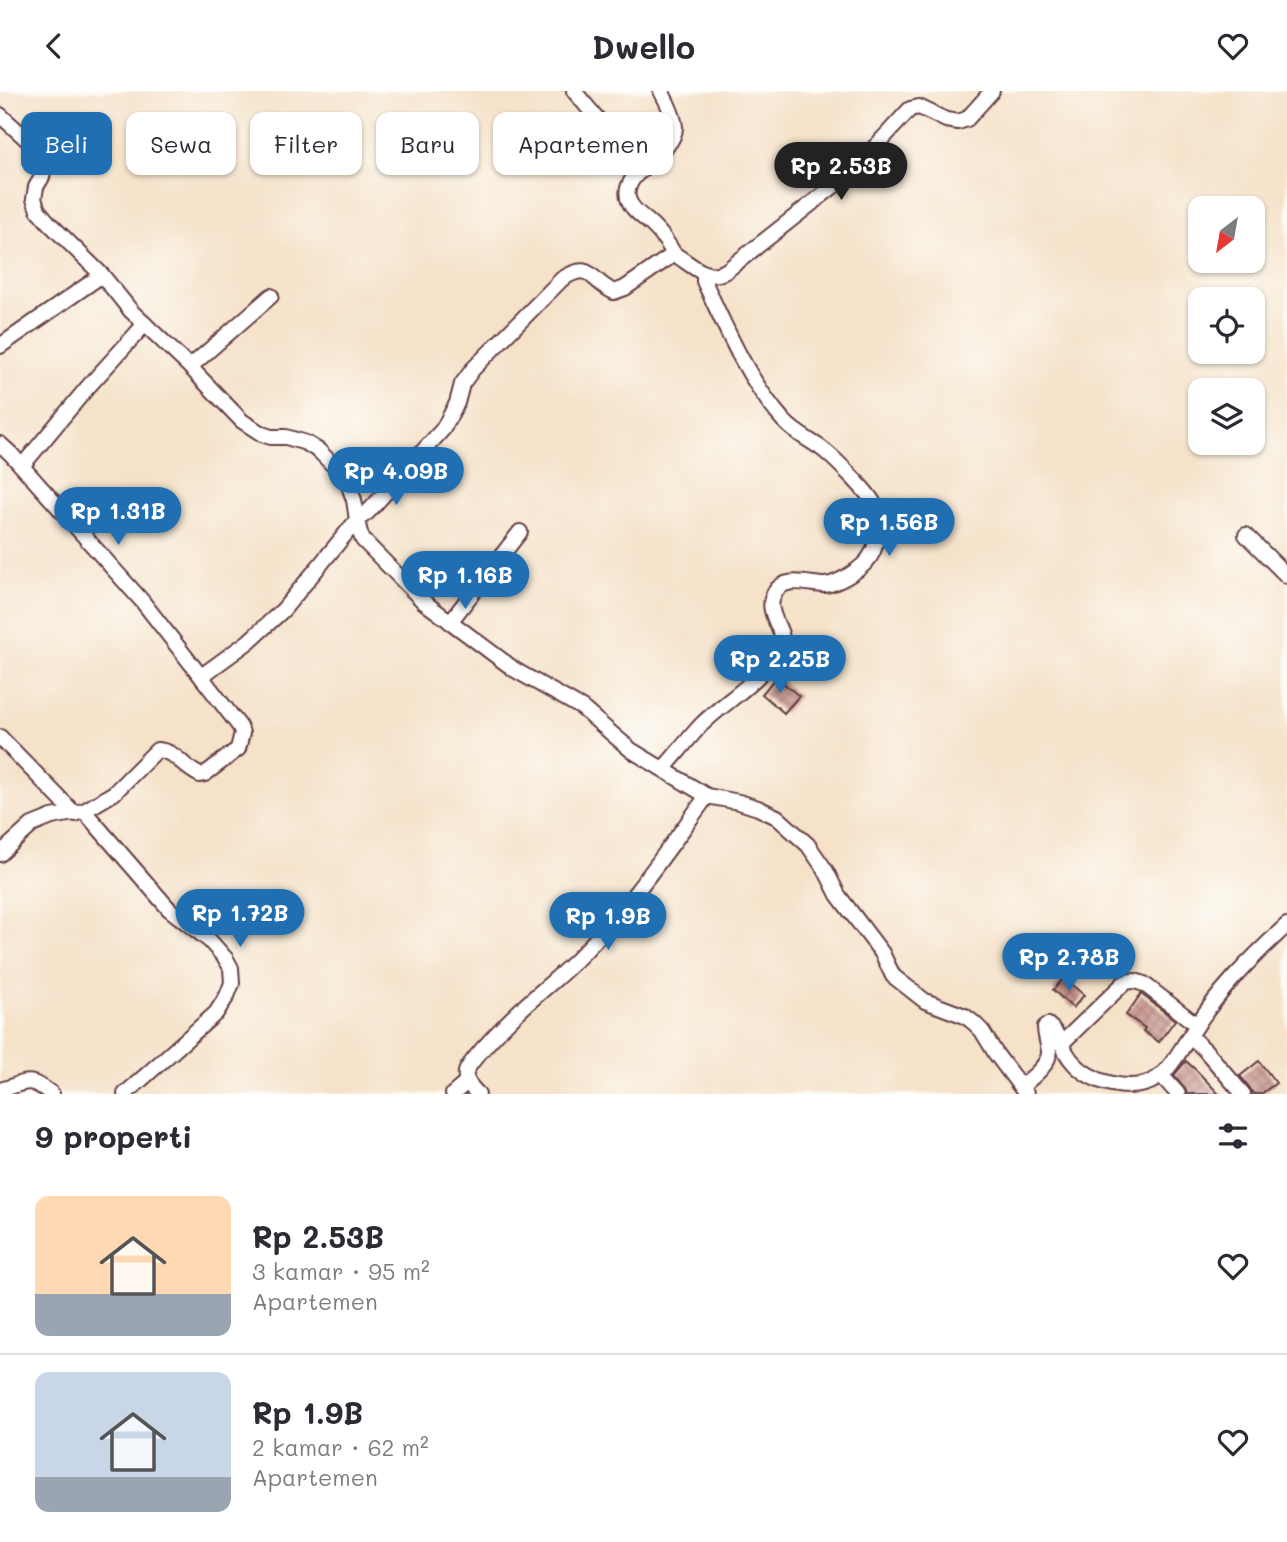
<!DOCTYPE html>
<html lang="id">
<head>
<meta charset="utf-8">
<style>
	:root { --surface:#fff; --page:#f2f2f3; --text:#2b2b33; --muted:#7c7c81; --line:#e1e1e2; --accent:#1f6fb2 }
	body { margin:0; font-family:Mali,sans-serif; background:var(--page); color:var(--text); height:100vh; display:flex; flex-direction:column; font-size:26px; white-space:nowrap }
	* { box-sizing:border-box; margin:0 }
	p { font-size:23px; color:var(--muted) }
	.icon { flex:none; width:38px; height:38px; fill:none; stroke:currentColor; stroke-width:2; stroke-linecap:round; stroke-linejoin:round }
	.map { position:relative; height:1003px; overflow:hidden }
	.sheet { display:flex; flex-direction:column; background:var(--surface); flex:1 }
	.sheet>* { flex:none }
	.hud { position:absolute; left:21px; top:21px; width:700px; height:63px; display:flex; gap:14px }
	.needle { width:46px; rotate:211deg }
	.controls { position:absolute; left:1188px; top:105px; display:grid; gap:14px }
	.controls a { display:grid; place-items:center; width:77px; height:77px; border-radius:14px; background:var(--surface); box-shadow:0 2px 5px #0004; font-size:35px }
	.price { position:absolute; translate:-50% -60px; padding:0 16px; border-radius:24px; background:var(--accent); color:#fff; font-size:23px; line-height:46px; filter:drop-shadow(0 2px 4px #0008) }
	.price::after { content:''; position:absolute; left:50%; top:42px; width:21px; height:16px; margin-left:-10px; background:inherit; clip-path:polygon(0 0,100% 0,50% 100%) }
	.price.current { background:#222; color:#fff }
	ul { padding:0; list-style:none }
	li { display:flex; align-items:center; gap:21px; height:175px; padding:0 35px }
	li+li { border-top:2px solid var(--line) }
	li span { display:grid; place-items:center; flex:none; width:196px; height:140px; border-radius:14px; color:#555 }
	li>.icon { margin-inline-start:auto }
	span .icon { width:84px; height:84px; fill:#fffc; stroke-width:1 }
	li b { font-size:30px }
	h2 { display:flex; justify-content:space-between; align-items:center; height:84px; padding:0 35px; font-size:30px }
	.chip { padding:0 24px; border-radius:14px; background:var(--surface); box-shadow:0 2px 5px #0004; font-size:24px; line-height:63px }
	.chip.current { background:var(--accent); color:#fff }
	header { display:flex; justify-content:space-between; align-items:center; height:91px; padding:0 35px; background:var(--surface); font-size:32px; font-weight:800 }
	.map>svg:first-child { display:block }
	.building { fill:url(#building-cross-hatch) }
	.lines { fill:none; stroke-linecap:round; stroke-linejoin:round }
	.street-casing { stroke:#643c43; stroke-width:18 }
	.street { stroke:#fff; stroke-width:14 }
</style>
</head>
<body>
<header><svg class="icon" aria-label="back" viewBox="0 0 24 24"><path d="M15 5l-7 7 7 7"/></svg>Dwello<svg class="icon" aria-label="heart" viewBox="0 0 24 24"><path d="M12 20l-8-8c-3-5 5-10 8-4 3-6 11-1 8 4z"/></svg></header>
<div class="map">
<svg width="1287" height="1003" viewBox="0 0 1287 1003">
	<defs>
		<pattern id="building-cross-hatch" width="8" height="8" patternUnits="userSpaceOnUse" patternTransform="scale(1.75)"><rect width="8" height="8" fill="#c9978f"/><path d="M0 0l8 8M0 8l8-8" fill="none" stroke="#a57b75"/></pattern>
	</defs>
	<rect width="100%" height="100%" fill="#fdfcf7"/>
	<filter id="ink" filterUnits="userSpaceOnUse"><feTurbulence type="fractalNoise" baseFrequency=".0143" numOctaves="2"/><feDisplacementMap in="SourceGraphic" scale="14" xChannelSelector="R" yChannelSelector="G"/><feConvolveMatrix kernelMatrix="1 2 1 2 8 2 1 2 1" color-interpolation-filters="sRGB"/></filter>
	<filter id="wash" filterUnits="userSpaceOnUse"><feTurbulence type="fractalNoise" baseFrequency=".00686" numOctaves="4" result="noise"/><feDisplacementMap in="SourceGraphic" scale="28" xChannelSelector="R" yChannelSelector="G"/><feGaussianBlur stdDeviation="1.57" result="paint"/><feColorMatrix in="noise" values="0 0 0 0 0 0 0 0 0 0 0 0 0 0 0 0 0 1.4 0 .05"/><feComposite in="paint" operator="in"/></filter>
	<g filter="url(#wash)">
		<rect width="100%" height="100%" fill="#f5e2c9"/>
		<g id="blocks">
			<g class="building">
				<polygon points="776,586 799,605 784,622 762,603"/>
				<polygon points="1064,887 1084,904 1073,917 1053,899"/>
				<polygon points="1141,903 1175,929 1159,951 1143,940 1145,937 1126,924"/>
				<polygon points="1186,970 1198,981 1219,1003 1187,1003 1185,997 1174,984"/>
				<polygon points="1259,970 1276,992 1261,1003 1253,1003 1250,997 1240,985"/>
			</g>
		</g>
	</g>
	<g filter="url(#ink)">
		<use href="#blocks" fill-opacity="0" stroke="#643c43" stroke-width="2"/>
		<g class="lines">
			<g class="street-casing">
				<g id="street">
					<polyline points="574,0 641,80"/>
					<path d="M0,24l43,39 2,9 -3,14 -6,10 -2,12 4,11 11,13 53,52 29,36 59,56 52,54 20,13 9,3h15l20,6 13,8 17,17 12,15 6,17 3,20 11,-8 75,-83 14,-26 5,-19 11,-15 89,-90c30,-19 26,1 52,13l11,-4 49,-34c-5,-9 -11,-18 -19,-26 -8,-9 -22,-16 -26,-27 -12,-29 46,-45 46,-74 -1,-10 -9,-27 -14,-36"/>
					<path d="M674,163c18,10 31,28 52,17l114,-90 36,-35 34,-37 9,-2 27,13 12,2 9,-3 25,-28"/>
					<polyline points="0,255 102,184"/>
					<polyline points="190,276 271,205"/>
					<polyline points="0,353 11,363 142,510 203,588"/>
					<polyline points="22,375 87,297 145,233"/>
					<polyline points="1246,444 1287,485"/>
					<polyline points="450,531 520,441"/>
					<polyline points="0,646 75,723"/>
					<path d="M663,678c13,-14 25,-30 38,-44 25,-25 59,-42 76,-74 2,-3 4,-6 5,-9 2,-13 -19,-32 -7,-50 11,-17 34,-7 50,-7 12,-1 33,-14 41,-23 13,-14 14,-39 9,-56 -4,-12 -43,-50 -54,-58 -13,-9 -28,-16 -38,-28 -35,-40 -57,-91 -79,-139v-7"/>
					<polyline points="84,720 169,818 210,850 226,868 231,877 232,892 227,905 216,922 125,1003"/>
					<path d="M0,763l32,-29 20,-8 32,-6 30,-18 43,-43c20,1 26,18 43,25l5,-1 33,-25 4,-16 -2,-6 -37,-48 4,-7 41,-30 35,-32 74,-90 3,13 3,7 61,62 91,68 67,38 49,42 76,46 32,6 19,6 19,9 31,28 18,26 12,24 44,58 11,23 32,25 40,15 9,7 8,8 14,23 30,40"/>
					<path d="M1062,952l61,-59c8,-5 13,-3 21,0l53,41"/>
					<polyline points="1161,984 1178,1003"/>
					<path d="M1021,996c10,-9 29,-22 28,-36 -1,-8 -4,-16 -4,-24l3,-2c12,9 14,25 24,36 18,22 59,33 84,18 15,-10 24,-29 34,-43"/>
					<path d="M0,999c27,-7 26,-15 52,4"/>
					<polyline points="453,1003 467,991"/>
					<path d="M478,1003c-6,-6 -14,-13 -12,-22 3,-10 33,-41 41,-49 25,-26 54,-46 78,-72 46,-47 83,-102 122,-155"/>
					<path d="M1243,1003l-38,-44 -15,-14c25,-42 61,-78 97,-111"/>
				</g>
			</g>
			<use href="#street" class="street"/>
		</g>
	</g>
</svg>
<div class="controls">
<a><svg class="needle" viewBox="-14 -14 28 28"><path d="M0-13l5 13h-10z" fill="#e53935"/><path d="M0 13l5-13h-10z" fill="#7c7c81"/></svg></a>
<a><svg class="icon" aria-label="locate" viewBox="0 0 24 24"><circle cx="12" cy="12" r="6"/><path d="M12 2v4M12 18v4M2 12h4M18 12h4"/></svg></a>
<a><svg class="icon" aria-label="layers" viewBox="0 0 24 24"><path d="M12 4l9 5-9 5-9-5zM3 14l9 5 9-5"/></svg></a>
</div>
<b class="price current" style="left:841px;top:111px">Rp 2.53B</b>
<b class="price" style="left:396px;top:416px">Rp 4.09B</b>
<b class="price" style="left:118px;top:456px">Rp 1.31B</b>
<b class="price" style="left:889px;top:467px">Rp 1.56B</b>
<b class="price" style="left:465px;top:520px">Rp 1.16B</b>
<b class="price" style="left:780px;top:604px">Rp 2.25B</b>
<b class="price" style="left:240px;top:858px">Rp 1.72B</b>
<b class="price" style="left:608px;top:861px">Rp 1.9B</b>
<b class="price" style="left:1069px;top:902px">Rp 2.78B</b>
<div class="hud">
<a class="chip current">Beli</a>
<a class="chip">Sewa</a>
<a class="chip">Filter</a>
<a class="chip">Baru</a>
<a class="chip">Apartemen</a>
</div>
</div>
<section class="sheet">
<h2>9 properti<svg class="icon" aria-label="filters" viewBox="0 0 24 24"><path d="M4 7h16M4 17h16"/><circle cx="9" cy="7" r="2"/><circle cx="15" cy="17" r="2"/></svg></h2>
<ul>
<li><span style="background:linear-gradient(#ffd9b3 70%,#9aa5b1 0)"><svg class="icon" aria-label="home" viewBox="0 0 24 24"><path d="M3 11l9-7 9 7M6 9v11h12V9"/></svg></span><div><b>Rp 2.53B</b><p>3 kamar · 95 m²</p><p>Apartemen</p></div><svg class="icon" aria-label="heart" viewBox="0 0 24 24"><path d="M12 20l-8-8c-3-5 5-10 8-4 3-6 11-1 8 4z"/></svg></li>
<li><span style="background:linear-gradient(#c9d6e8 75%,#9aa5b1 0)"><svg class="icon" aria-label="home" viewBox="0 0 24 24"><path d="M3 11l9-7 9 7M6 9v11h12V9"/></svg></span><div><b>Rp 1.9B</b><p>2 kamar · 62 m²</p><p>Apartemen</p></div><svg class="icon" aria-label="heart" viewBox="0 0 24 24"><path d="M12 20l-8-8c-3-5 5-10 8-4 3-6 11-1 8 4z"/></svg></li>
</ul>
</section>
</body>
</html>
